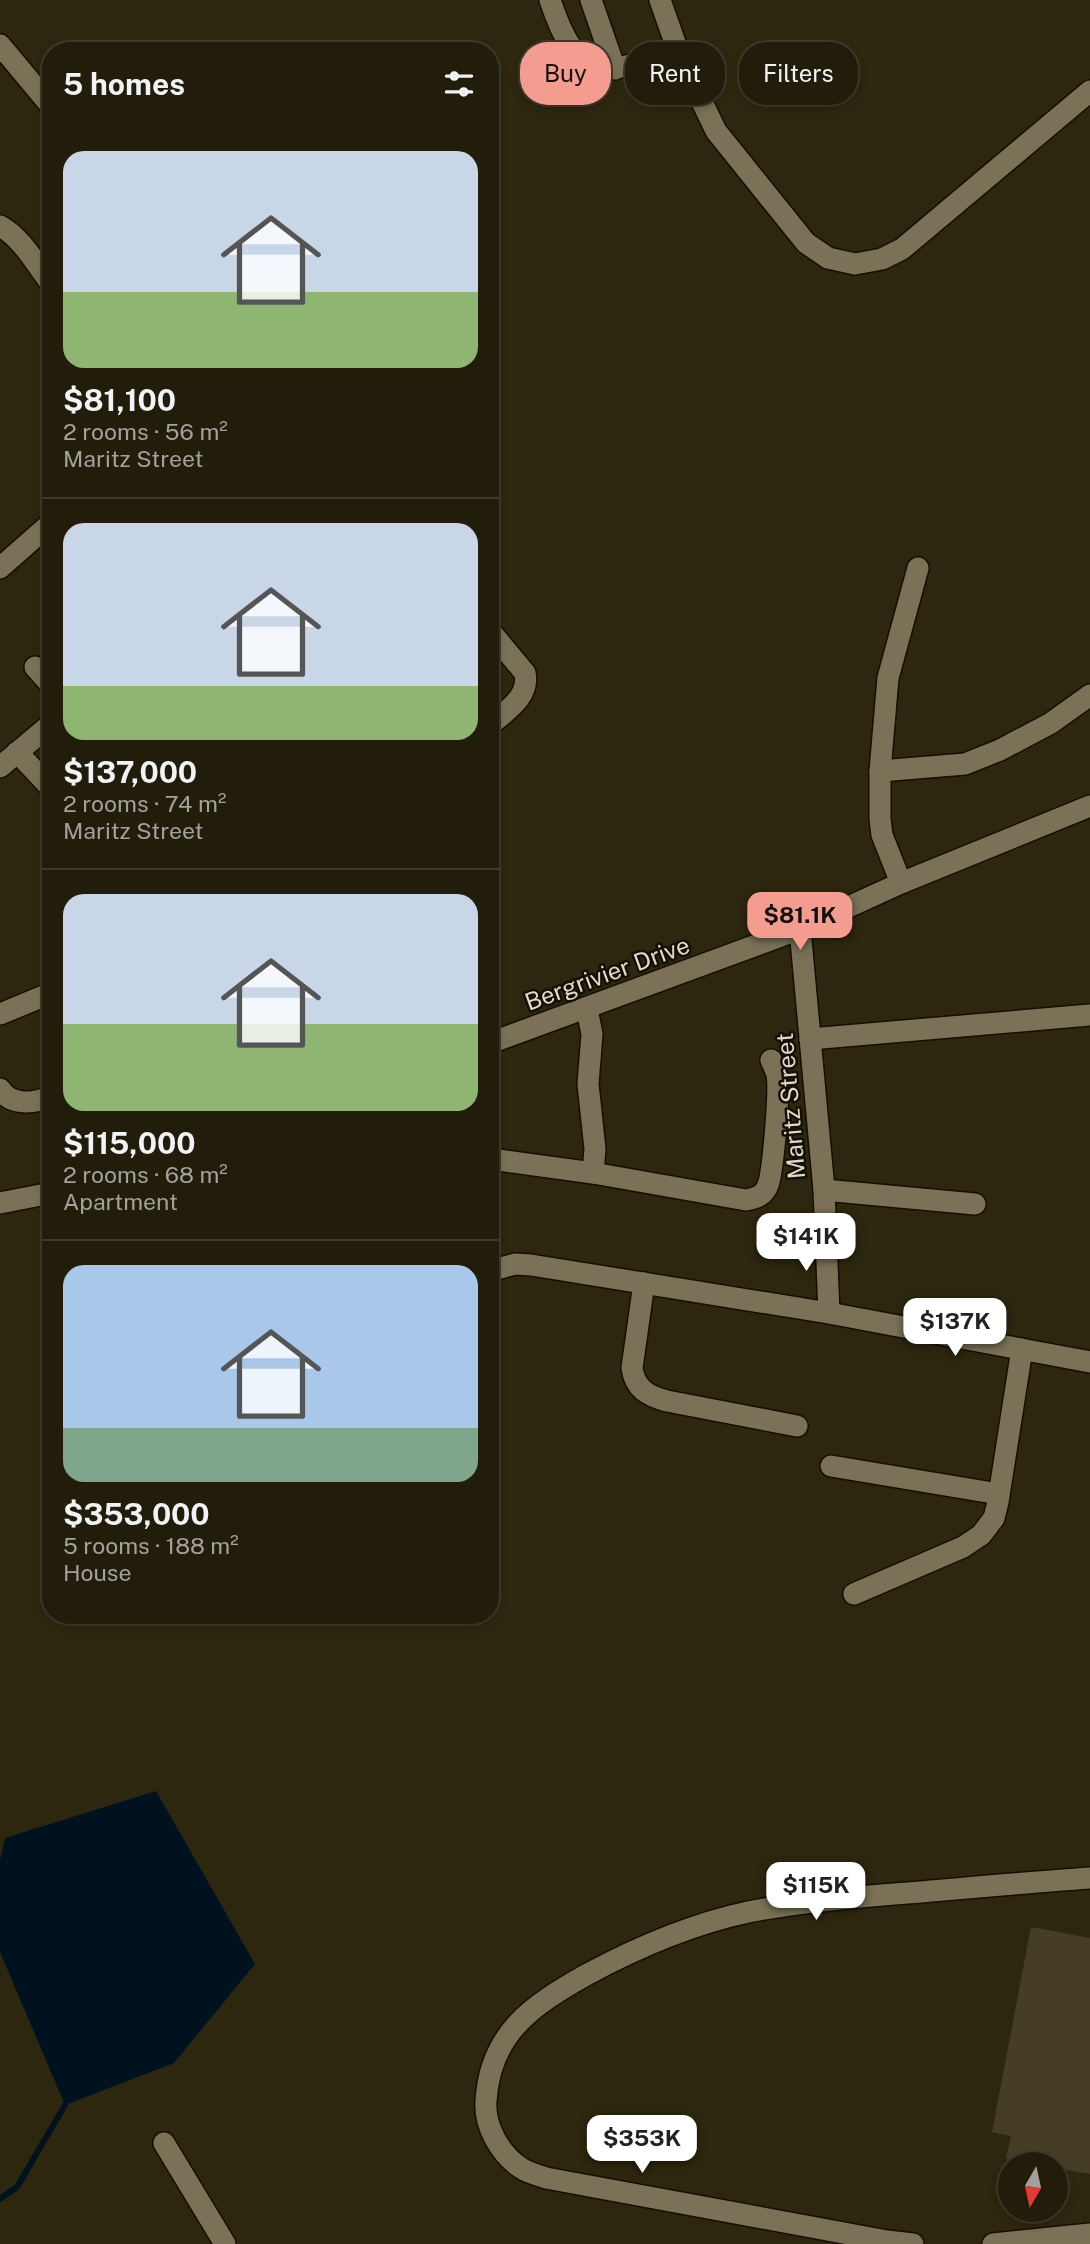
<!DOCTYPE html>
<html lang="en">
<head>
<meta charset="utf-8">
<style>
	:root { --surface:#221d0b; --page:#2e2a19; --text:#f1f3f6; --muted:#a2a29d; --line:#3f3b2c; --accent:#f59c91 }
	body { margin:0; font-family:"Public Sans",sans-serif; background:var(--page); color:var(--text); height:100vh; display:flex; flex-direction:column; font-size:26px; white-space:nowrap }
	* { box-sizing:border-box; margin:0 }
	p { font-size:23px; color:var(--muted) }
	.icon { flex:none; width:38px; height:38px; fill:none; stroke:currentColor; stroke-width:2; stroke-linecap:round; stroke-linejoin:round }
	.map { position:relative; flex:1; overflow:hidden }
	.sheet { position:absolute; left:42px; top:42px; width:457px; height:1582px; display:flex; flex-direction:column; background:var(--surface); border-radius:28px; box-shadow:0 4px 10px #0003,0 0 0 2px var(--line) }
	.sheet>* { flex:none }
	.banner { position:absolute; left:520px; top:42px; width:464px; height:63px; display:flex; gap:14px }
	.needle { width:46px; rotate:189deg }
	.buttons { position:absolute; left:998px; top:2152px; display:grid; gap:14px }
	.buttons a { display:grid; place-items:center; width:70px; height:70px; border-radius:50%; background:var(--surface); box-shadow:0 4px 10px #0003,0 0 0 2px var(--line); font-size:35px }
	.price { position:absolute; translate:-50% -60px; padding:0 16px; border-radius:14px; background:#fff; color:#222; font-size:23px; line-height:46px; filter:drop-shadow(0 2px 4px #0008) }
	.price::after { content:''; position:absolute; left:50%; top:42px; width:21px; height:16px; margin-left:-10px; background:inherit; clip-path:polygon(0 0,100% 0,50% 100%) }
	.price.on { background:var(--accent); color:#111 }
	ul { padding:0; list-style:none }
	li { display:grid; align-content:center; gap:14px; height:371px; padding:0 21px }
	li+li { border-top:2px solid var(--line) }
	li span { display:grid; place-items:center; height:217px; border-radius:21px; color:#555 }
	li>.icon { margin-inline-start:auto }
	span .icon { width:126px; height:126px; fill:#fffc; stroke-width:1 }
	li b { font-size:30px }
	h2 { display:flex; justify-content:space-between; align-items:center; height:84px; padding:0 21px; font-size:30px }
	.pill { padding:0 24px; border-radius:28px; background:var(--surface); box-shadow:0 4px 10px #0003,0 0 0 2px var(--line); font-size:24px; line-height:63px }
	.pill.on { background:var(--accent); color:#111 }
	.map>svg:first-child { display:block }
	.water { fill:#001120 }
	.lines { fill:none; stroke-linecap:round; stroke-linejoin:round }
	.stream { stroke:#001120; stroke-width:6 }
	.building { fill:#453d25 }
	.minor-casing { stroke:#160f00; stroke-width:24 }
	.minor { stroke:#7a7157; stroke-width:21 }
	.labels { text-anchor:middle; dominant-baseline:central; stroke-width:5; stroke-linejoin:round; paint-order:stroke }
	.street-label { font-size:24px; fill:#dfdacc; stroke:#131006 }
</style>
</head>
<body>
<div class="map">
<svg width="1090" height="2244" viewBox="0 0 1090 2244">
	<rect width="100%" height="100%" fill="#2e270f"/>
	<polygon class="water" points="156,1791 255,1964 174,2063 65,2105 0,1952 0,1860 5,1838"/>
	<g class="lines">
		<polyline class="stream" points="0,2199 17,2187 65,2105"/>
	</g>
	<polygon class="building" points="1031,1927 1090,1938 1090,2174 1055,2168 1055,2165 1039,2165 1006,2159 1011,2136 992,2132"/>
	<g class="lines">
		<g class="minor-casing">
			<g id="minor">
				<path d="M550,0c29,87 52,72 129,54"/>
				<polyline points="591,0 615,69"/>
				<polyline points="660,0 679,54 716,131 806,243 828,258 855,264 882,259 902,249 1090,91"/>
				<polyline points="0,45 51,106"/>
				<path d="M0,226c22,12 36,38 51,58"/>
				<polyline points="0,568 51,523"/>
				<path d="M490,631l35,42c5,24 -19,38 -35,52"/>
				<polyline points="35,667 51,685"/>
				<polyline points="17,752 51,788"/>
				<polyline points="0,767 51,724"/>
				<polyline points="880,771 965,764 1000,750 1051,723 1090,695"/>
				<polyline points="901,883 882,835 880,819 880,771 888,678 918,568"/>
				<polyline points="587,1009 592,1034 588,1084 595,1149 593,1173"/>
				<polyline points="0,1014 51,993"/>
				<polyline points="810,1039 1090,1015"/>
				<polyline points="490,1043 800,929 901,883 1090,806"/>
				<path d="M0,1089c11,17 34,15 51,7"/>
				<path d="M490,1159l103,14 153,27c10,-2 18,-4 22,-15 5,-13 12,-95 9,-110 -1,-5 -4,-10 -6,-15"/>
				<polyline points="824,1190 975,1204"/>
				<polyline points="0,1203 51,1193"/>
				<polyline points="490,1271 515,1264 531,1265 829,1313 824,1190 800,929"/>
				<path d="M644,1283l-12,85c3,21 16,28 35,33l130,25"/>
				<polyline points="829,1313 1090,1362"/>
				<polyline points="831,1466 999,1494"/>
				<polyline points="854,1594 963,1547 981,1535 994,1518 998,1502 1022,1349"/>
				<polyline points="164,2143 225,2244"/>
				<path d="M913,2244l-26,-3 -341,-63c-8,-3 -18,-5 -25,-10 -21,-14 -37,-42 -35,-67 4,-68 47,-96 100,-126 50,-27 106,-51 162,-63 57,-11 115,-16 173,-20 57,-5 113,-10 169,-14"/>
				<polyline points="993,2244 1090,2234"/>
			</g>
		</g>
		<use href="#minor" class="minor"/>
	</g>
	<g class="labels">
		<g class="street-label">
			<text transform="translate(607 973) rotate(-20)">Bergrivier Drive</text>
			<text transform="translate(790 1106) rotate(-95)">Maritz Street</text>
		</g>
	</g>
</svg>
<div class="buttons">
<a><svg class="needle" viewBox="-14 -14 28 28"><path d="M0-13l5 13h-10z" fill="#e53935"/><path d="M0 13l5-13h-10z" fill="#a2a29d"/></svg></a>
</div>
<b class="price on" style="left:800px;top:952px">$81.1K</b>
<b class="price" style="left:806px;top:1273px">$141K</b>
<b class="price" style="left:955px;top:1358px">$137K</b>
<b class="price" style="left:816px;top:1922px">$115K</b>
<b class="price" style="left:642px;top:2175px">$353K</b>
<div class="banner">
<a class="pill on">Buy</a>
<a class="pill">Rent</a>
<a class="pill">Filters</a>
</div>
<section class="sheet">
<h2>5 homes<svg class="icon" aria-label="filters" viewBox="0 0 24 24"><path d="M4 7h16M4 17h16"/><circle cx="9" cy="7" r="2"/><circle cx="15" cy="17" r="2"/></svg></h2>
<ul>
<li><span style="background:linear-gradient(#c9d6e8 65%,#8fb573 0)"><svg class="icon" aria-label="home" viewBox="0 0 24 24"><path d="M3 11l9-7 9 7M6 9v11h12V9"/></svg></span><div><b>$81,100</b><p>2 rooms · 56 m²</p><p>Maritz Street</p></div></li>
<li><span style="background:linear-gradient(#c9d6e8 75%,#8fb573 0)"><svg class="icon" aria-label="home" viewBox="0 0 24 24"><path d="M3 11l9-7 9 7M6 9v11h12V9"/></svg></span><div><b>$137,000</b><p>2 rooms · 74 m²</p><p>Maritz Street</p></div></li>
<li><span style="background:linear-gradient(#c9d6e8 60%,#8fb573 0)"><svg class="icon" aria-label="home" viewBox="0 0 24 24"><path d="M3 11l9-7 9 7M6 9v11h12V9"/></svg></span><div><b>$115,000</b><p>2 rooms · 68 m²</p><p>Apartment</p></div></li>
<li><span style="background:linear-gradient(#a9c7e8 75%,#7fa58c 0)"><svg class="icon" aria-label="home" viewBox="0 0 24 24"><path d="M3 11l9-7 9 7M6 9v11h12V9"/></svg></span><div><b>$353,000</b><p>5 rooms · 188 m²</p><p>House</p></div></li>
</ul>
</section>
</div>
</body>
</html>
